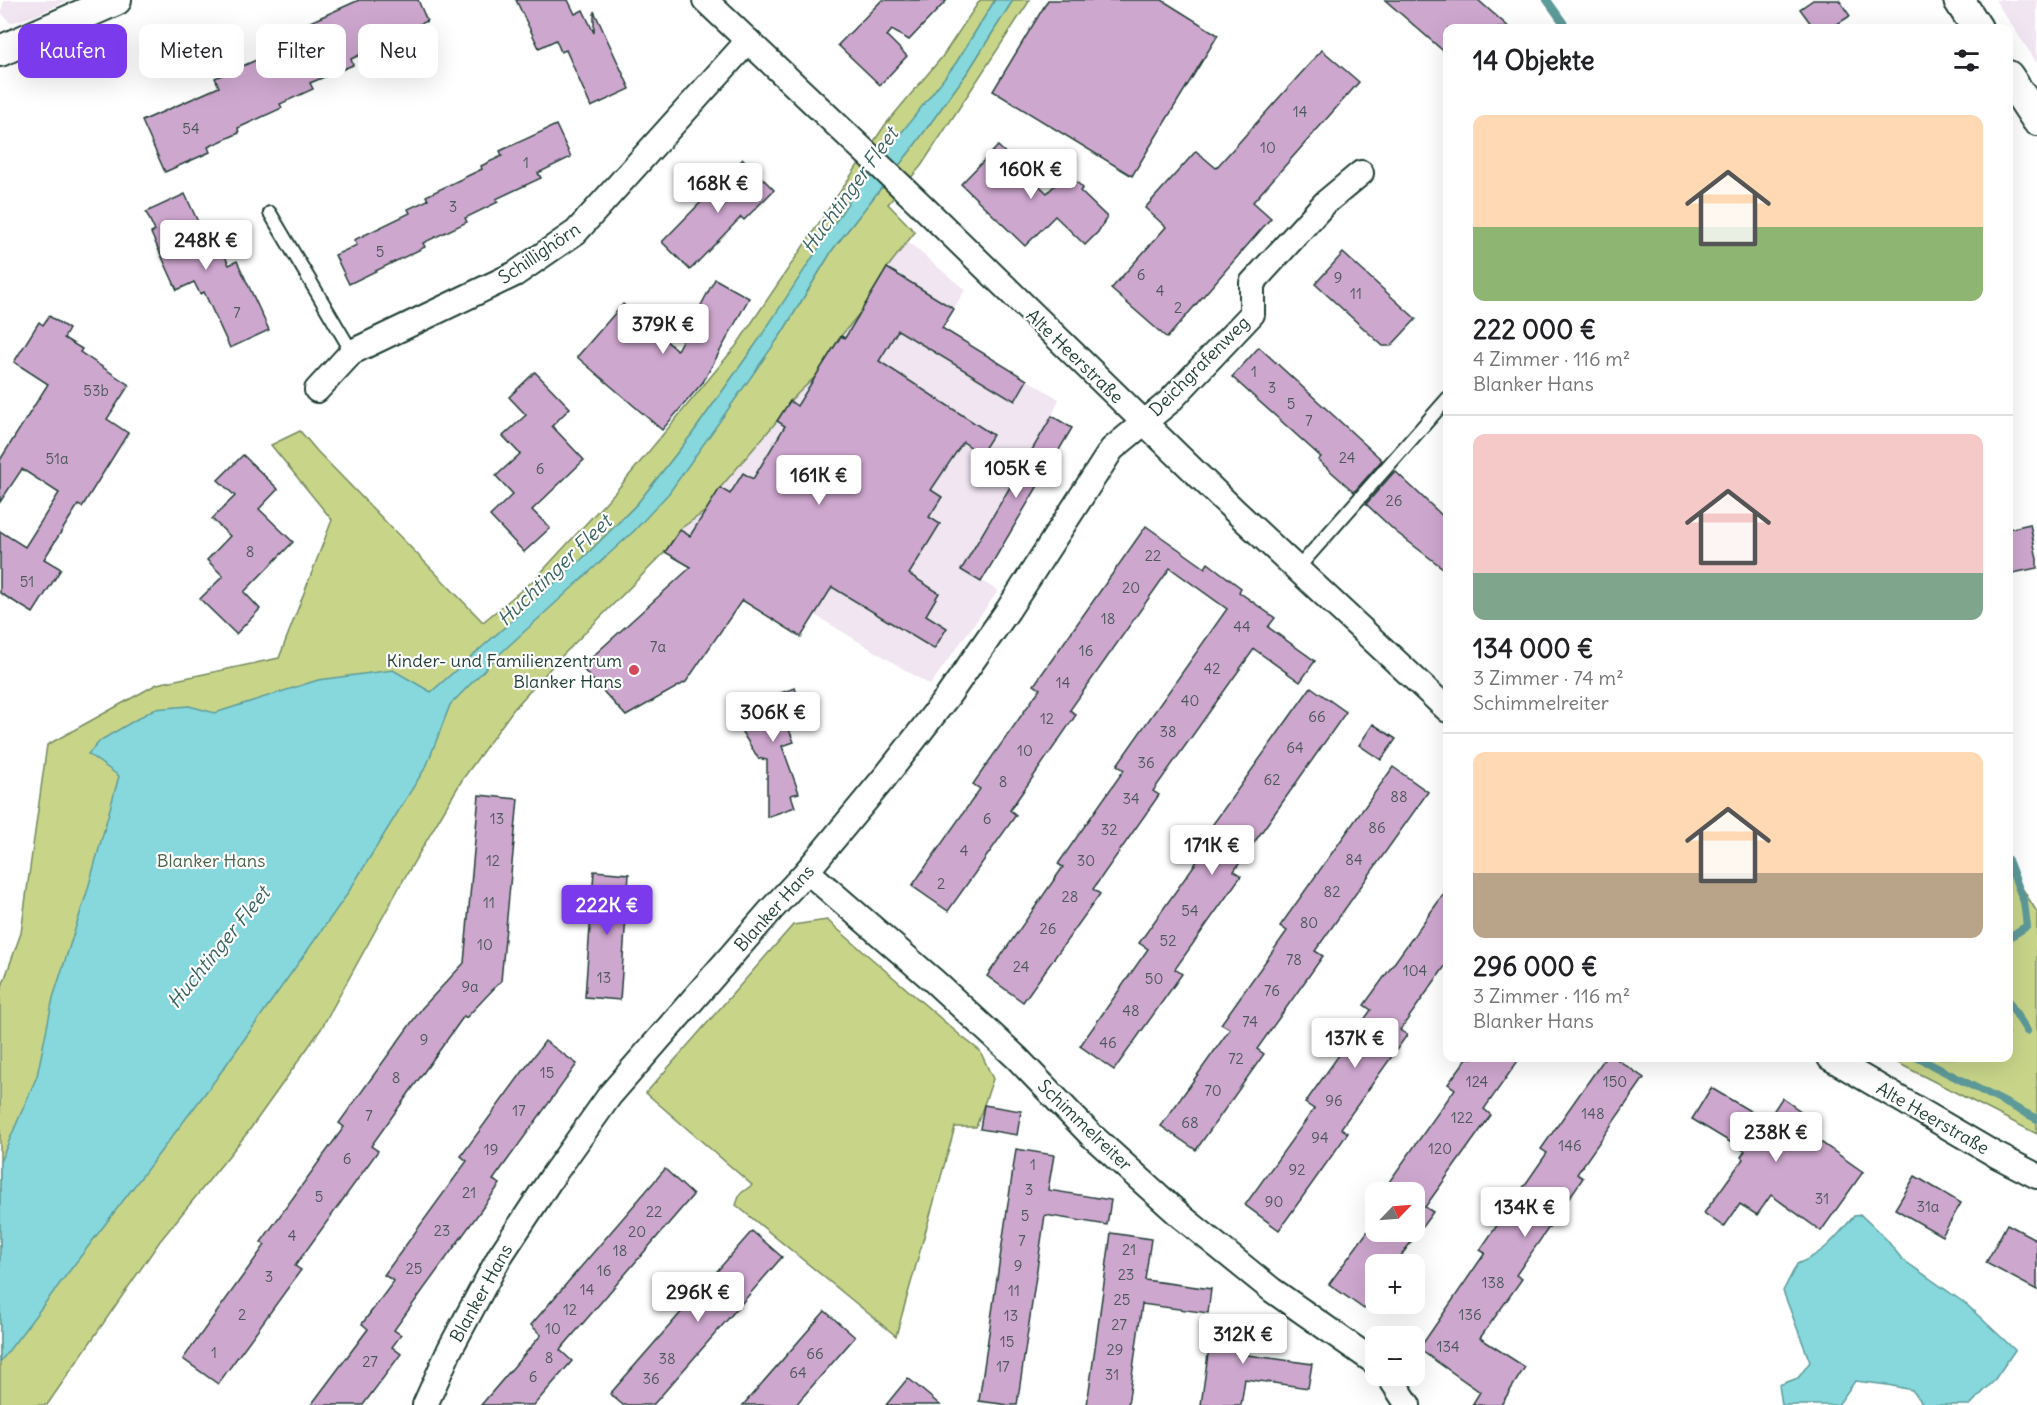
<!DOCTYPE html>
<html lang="de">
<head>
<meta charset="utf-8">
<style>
	:root { --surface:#fff; --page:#f6f6f6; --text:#202124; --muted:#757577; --line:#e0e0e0; --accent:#7c3aed }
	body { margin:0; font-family:Delius,sans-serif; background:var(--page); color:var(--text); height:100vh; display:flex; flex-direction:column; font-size:22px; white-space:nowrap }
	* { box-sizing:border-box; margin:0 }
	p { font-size:20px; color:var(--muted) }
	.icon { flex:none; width:33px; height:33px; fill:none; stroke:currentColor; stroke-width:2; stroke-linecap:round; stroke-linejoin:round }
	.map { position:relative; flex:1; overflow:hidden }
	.sheet { position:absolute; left:1443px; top:24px; width:570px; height:1038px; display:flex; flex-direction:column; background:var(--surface); border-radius:12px; box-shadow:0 6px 24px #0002 }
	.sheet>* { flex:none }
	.banner { position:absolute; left:18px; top:24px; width:570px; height:54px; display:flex; gap:12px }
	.needle { width:39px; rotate:65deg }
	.tools { position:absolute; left:1365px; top:1182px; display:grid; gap:12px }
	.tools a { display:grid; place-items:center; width:60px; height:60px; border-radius:12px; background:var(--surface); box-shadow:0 6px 24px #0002; font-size:30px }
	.price { position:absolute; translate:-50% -51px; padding:0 14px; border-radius:6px; background:#fff; color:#222; font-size:20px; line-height:39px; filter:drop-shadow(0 2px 3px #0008) }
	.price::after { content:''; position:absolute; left:50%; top:36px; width:18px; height:14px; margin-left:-9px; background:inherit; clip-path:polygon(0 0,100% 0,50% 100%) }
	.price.active { background:var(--accent); color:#fff }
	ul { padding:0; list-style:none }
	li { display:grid; align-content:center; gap:12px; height:318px; padding:0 30px }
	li+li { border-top:2px solid var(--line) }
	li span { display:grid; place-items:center; height:186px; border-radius:12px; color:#555 }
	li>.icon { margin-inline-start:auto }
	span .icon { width:108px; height:108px; fill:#fffc; stroke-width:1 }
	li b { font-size:26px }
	h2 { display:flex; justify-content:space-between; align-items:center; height:72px; padding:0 30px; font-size:26px }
	.pill { padding:0 21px; border-radius:12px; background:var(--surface); box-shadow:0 6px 24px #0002; font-size:21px; line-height:54px }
	.pill.active { background:var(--accent); color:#fff }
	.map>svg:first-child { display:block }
	.built { fill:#f0e5f1 }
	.green { fill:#c8d589; stroke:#74895e; stroke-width:1.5 }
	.water { fill:#86d8dd; stroke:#5d9a99; stroke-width:1.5 }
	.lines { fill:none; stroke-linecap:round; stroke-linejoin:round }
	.stream { stroke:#5d9a99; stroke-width:8 }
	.building { fill:#cea7cf; stroke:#1f3d34; stroke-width:1.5 }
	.service-casing { stroke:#1f3d34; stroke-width:16 }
	.minor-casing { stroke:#1f3d34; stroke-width:28 }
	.tertiary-casing { stroke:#1f3d34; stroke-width:34 }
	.service { stroke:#fff; stroke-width:12 }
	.minor { stroke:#fff; stroke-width:24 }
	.tertiary { stroke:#fff; stroke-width:30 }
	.poi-dot { fill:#d1495b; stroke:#fff; stroke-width:2 }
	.labels { text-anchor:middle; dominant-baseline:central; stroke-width:4.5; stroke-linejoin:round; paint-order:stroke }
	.number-label { font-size:15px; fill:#4b585b }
	.street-label { font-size:18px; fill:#1f3d34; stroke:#fff }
	.poi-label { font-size:18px; fill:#1f3d34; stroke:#fff; text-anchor:end }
	.park-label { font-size:18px; fill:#496349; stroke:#fff }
	.water-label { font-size:20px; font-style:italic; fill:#39645e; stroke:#fff }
</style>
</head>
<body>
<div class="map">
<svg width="2037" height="1405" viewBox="0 0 2037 1405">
	<rect width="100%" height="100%" fill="#fff"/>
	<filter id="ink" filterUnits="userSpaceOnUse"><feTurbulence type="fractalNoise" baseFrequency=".0167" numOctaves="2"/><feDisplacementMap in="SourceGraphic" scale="12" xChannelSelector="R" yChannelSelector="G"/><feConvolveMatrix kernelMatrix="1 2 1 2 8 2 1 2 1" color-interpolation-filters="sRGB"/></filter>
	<g filter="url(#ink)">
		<g class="built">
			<polygon points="4,0 69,0 36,15 10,23 1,12"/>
			<polygon points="1995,0 2037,0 2037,63"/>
			<polygon points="908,242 965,290 942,328 1059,399 1052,416 1072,428 982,581 998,591 930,685 815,615 801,637 665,552 680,529 707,510 720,488 777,421 790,401 816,376 841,336 863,309 887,268"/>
		</g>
		<g class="green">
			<polygon points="980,0 995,0 956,63 692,434 637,504 583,558 634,531 782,333 833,249 911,150 969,70 1013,0 1030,0 921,166 888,204 915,232 887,268 863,309 841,336 816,376 790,401 777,421 720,488 707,510 680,529 665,552 556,662 513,710 462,780 401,884 321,1029 248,1132 160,1241 47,1405 0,1405 0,992 21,933 47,745 157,684 279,658 332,520 271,445 300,431 317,451 483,622 535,579 617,490 736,346 885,125 942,57"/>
			<polygon points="2009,867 2037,912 2037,1134 1888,1058 2008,1058"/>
			<polygon points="827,920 961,1036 980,1051 993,1079 976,1127 955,1127 896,1336 736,1205 740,1194 752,1185 646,1093 793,925"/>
		</g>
		<g class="water">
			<polygon points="995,0 1013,0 969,70 911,150 833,249 782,333 669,493 634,531 502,652 450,705 427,765 346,896 216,1079 0,1362 0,1162 37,1076 53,998 87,892 119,776 88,754 101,740 154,709 189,706 215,713 318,680 393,670 431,692 583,558 637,504 692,434 758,341 855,192 956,63"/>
			<path d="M1861,1215l25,24 16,20 64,45 49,46 -22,32 -23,23h-46l-12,-15 -24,-5 -33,-4 -17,24h-56l-3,-20 19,-7 12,-16 -27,-71 14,-27c29,-12 37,-25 57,-48z"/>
		</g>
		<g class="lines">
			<g class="stream">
				<polyline points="1547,0 1567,28"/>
				<polyline points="2008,860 2024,902 2027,926 2008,938"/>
				<polyline points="2008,1001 2027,1031"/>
				<polyline points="1918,1058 2037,1119"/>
			</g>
		</g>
		<g class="building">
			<polygon points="359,0 418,0 427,21 383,40 384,44 351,59 353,65 310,83 313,89 280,104 282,108 238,128 239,133 208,147 210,152 165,172 142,121 219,87 215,78 293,44 288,32"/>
			<polygon points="516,0 568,0 575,14 583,10 594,33 594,11 630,89 591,107 566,50 561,52 556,40 539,48"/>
			<polygon points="882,0 947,0 909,40 892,30 887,36 907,56 880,85 838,45"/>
			<polygon points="1048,0 1162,0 1218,35 1132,176 993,91"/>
			<polygon points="1385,0 1478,0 1510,28 1448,28 1448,55"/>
			<polygon points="1813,0 1839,0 1850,16 1831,28 1814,28 1800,9"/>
			<polygon points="1322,50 1359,82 1253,202 1271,218 1167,338 1111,289 1166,227 1145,208 1196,151 1216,168"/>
			<polygon points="556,125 571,157 538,173 541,178 496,199 498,202 465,218 467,222 423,243 425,247 349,284 335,255 357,245 354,240 410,213 408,209 428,200 426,196 482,169 481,166 502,156 500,151"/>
			<polygon points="998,146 1047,193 1067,173 1083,188 1080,191 1107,217 1098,232 1085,245 1055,216 1025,246 961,184"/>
			<polygon points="743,159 774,190 744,220 741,217 690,270 662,242"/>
			<polygon points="185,194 213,254 222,250 229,265 237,261 269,330 230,348 204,292 200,294 194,282 177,290 151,233 155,231 146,212"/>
			<polygon points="1343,253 1416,319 1391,346 1383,346 1315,284"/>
			<polygon points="887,268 954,309 942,328 1027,380 1015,401 898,330 879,361 993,435 981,454 963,442 931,490 942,497 929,517 940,524 909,574 939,593 926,615 947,628 934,649 832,587 801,637 742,600 686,682 626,716 581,667 691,567 665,552 680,530 690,536 720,488 730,494 743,473 753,479 785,426 777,421 790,401 797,406 841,336 845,338"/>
			<polygon points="715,279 749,298 703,382 662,430 577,357 623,304 677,350"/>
			<polygon points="49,316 69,329 64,338 82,349 80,352 129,385 107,419 128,433 82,507 78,505 44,559 61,569 33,613 0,593 0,531 25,547 59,493 22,469 0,502 0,460 48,384 14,362 39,322 43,325"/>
			<polygon points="1259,347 1382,460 1354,492 1318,460 1321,457 1232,377"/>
			<polygon points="535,372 570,408 552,426 584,460 532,510 550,528 524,552 490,516 513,494 496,476 520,454 503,436 526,415 509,397"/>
			<polygon points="1052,416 1072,428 981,582 961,570"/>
			<polygon points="243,455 278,489 259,509 293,542 244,592 260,609 236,634 200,599 223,576 207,560 230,536 212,519 235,496 218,480"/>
			<polygon points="1395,471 1448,521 1448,572 1396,532 1366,504"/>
			<polygon points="2030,524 2037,559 2037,568 2008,574 2008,529"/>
			<polygon points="1146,526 1205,568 1208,563 1241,588 1239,592 1275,618 1268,627 1315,661 1300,682 1254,649 1153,791 1159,795 1093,889 1100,894 1023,1002 987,976 1063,867 1058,864 1124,770 1117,765 1227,609 1170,568 1070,710 1076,715 1010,810 1016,815 948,911 912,886 980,789 973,784 1040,689 1034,685"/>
			<polygon points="1311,687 1346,712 1234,871 1241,876 1175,969 1182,974 1114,1070 1080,1046 1148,949 1139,943 1205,850 1198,845"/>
			<polygon points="795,688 806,720 788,727 794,742 782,746 799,793 791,795 795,807 767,817 767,760 758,758 729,711"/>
			<polygon points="1373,724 1396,739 1381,760 1359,745"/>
			<polygon points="1393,767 1428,792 1315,951 1323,956 1257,1049 1264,1054 1196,1150 1161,1126 1230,1029 1221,1024 1287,931 1280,926"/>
			<polygon points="479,795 518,799 501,981 466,1018 464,1016 371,1146 378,1151 295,1266 301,1270 218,1384 183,1359 265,1245 261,1242 344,1127 339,1123 422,1008 464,963"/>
			<polygon points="594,871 629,874 620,1000 585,997"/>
			<polygon points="1448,888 1448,962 1400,1030 1407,1035 1341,1128 1348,1133 1279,1230 1245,1205 1314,1109 1305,1103 1371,1010 1364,1005"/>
			<polygon points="545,1041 577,1064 493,1180 500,1184 394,1330 401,1335 392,1347 401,1354 363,1405 311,1405 368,1329 362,1324 394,1281 384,1275 467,1161 461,1156"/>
			<polygon points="1467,1058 1520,1058 1484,1109 1491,1115 1425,1207 1433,1212 1395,1264 1376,1264 1376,1292 1364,1309 1329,1284 1376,1220 1376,1232 1414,1232 1414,1192 1395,1192 1398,1188 1389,1182 1455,1089 1448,1084"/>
			<polygon points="1605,1058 1615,1058 1644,1078 1577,1174 1583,1178 1516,1275 1522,1279 1480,1338 1525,1367 1501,1405 1472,1405 1480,1392 1419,1349 1485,1253 1480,1250 1547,1153 1541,1149"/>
			<polygon points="1711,1088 1767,1121 1782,1098 1812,1119 1804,1130 1863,1172 1821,1231 1771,1195 1757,1215 1740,1204 1724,1227 1704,1213 1743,1159 1741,1157 1745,1151 1692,1119"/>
			<polygon points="984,1105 1021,1111 1017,1135 980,1129"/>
			<polygon points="1016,1149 1054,1155 1048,1190 1111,1200 1107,1225 1045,1215 1017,1405 1009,1405 979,1401"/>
			<polygon points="665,1169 693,1195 560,1350 572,1361 534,1405 481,1405 541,1335 531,1325"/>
			<polygon points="1915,1176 1961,1203 1942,1236 1895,1209"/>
			<polygon points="2007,1224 2037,1240 2037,1290 1986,1263"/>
			<polygon points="752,1231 782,1257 653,1405 623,1405 610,1394"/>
			<polygon points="1111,1233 1151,1239 1145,1280 1211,1289 1208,1313 1142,1304 1128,1405 1087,1405"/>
			<polygon points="825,1311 855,1337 800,1400 796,1405 743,1405"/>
			<polygon points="1213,1318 1253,1323 1248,1355 1312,1364 1308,1388 1245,1379 1241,1405 1201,1405"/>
			<polygon points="908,1378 940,1405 886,1405"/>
		</g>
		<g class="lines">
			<g class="service-casing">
				<g id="service">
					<polyline points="270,213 352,352"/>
					<polyline points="1297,569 1448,398"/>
				</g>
			</g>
			<g class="minor-casing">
				<g id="minor">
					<polyline points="705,0 917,201 1234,510 1448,710"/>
					<polyline points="317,390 352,352 515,274 576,232 748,41"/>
					<polyline points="807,871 934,981 1017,1058 1091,1135 1182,1217 1272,1290 1376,1363"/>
					<polyline points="1830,1058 1996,1155 2037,1176"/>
					<polyline points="1389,1376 1408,1405"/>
					<polyline points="425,1405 450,1349 500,1256 554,1174 610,1095 771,910 807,871 885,777 948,696 1008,610 1112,449 1169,402 1252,314 1252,283 1325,203 1361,173"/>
				</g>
			</g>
			<g class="tertiary-casing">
				<g id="tertiary">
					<polyline points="1959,0 1977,28"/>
					<polyline points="0,51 116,0"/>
					<polyline points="2008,76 2037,120"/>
				</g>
			</g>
			<use href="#service" class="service"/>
			<use href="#minor" class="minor"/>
			<use href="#tertiary" class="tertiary"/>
		</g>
	</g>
	<circle class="poi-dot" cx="634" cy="670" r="6"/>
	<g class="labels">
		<g class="number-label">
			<text x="1300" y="111">14</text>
			<text x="191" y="128">54</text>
			<text x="1268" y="147">10</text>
			<text x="526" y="162">1</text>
			<text x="453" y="206">3</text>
			<text x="380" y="251">5</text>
			<text x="1141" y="274">6</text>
			<text x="1338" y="277">9</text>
			<text x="1160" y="290">4</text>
			<text x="1356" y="293">11</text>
			<text x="1178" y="307">2</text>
			<text x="237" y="312">7</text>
			<text x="1254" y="371">1</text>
			<text x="1272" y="387">3</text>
			<text x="96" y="390">53b</text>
			<text x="1291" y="403">5</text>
			<text x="1309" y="420">7</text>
			<text x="1347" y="457">24</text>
			<text x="57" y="458">51a</text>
			<text x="540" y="468">6</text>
			<text x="1394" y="500">26</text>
			<text x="250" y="551">8</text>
			<text x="1153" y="555">22</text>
			<text x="27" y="581">51</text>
			<text x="1131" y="587">20</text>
			<text x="1108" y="618">18</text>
			<text x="1242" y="626">44</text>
			<text x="658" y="646">7a</text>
			<text x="1086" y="650">16</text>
			<text x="1212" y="668">42</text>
			<text x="1063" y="682">14</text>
			<text x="1190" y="700">40</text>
			<text x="1317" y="716">66</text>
			<text x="1047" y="718">12</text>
			<text x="1168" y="731">38</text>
			<text x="1295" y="747">64</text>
			<text x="1025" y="750">10</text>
			<text x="1146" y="762">36</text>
			<text x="1272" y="779">62</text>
			<text x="1003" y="781">8</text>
			<text x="1399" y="796">88</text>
			<text x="1131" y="798">34</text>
			<text x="497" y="818">13</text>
			<text x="987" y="818">6</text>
			<text x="1377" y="827">86</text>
			<text x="1109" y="829">32</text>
			<text x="964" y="850">4</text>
			<text x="1354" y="859">84</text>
			<text x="493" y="860">12</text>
			<text x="1086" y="860">30</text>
			<text x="941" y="883">2</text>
			<text x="1332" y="891">82</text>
			<text x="1070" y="896">28</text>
			<text x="489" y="902">11</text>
			<text x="1190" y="910">54</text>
			<text x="1309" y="922">80</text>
			<text x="1048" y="928">26</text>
			<text x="1168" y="940">52</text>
			<text x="485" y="944">10</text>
			<text x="1294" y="959">78</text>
			<text x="1021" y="966">24</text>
			<text x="1415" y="970">104</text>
			<text x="604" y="977">13</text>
			<text x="1154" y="978">50</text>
			<text x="470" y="986">9a</text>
			<text x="1272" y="990">76</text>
			<text x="1131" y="1010">48</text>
			<text x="1250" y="1021">74</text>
			<text x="424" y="1039">9</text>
			<text x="1108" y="1042">46</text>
			<text x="1236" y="1058">72</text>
			<text x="547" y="1072">15</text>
			<text x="396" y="1077">8</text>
			<text x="1477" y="1081">124</text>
			<text x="1615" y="1081">150</text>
			<text x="1213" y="1090">70</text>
			<text x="1334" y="1100">96</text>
			<text x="519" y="1110">17</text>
			<text x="1593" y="1113">148</text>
			<text x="369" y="1115">7</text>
			<text x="1462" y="1117">122</text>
			<text x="1190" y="1122">68</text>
			<text x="1320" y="1137">94</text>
			<text x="1570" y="1145">146</text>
			<text x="1440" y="1148">120</text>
			<text x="491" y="1149">19</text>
			<text x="347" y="1158">6</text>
			<text x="1033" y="1164">1</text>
			<text x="1297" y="1169">92</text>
			<text x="1029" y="1189">3</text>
			<text x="469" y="1192">21</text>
			<text x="319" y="1196">5</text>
			<text x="1822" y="1198">31</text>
			<text x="1274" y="1201">90</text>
			<text x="1928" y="1206">31a</text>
			<text x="654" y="1211">22</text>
			<text x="1025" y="1215">5</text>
			<text x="442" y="1230">23</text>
			<text x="637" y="1231">20</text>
			<text x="292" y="1235">4</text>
			<text x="1022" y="1240">7</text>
			<text x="1129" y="1249">21</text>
			<text x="620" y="1250">18</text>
			<text x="1018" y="1265">9</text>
			<text x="414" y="1268">25</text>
			<text x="604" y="1270">16</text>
			<text x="1126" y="1274">23</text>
			<text x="269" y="1276">3</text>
			<text x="1493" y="1282">138</text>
			<text x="587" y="1289">14</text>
			<text x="1014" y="1290">11</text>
			<text x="1122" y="1299">25</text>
			<text x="570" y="1309">12</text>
			<text x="242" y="1314">2</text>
			<text x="1470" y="1314">136</text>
			<text x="1011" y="1315">13</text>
			<text x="1119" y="1324">27</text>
			<text x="553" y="1328">10</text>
			<text x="1007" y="1341">15</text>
			<text x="1448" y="1346">134</text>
			<text x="1115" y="1349">29</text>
			<text x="214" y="1352">1</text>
			<text x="815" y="1353">66</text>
			<text x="549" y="1357">8</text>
			<text x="667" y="1358">38</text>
			<text x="370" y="1361">27</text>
			<text x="1003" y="1366">17</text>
			<text x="798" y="1372">64</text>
			<text x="1112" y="1374">31</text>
			<text x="533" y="1376">6</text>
			<text x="651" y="1378">36</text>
		</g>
		<g class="street-label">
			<text transform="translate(539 253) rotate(-34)">Schillighörn</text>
			<text transform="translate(1075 356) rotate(44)">Alte Heerstraße</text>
			<text transform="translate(1199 366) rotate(-45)">Deichgrafenweg</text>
			<text transform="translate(774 908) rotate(-48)">Blanker Hans</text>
			<text transform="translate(1933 1118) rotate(30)">Alte Heerstraße</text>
			<text transform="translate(1085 1125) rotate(44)">Schimmelreiter</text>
			<text transform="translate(481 1293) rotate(-61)">Blanker Hans</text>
		</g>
		<g class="poi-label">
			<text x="622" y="660">Kinder- und Familienzentrum<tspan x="622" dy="21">Blanker Hans</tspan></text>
		</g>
		<g class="park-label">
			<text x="211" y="860">Blanker Hans</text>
		</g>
		<g class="water-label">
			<text transform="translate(849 190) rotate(-54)">Huchtinger Fleet</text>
			<text transform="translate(554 570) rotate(-44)">Huchtinger Fleet</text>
			<text transform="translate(218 947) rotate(-51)">Huchtinger Fleet</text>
		</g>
	</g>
</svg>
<div class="tools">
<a><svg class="needle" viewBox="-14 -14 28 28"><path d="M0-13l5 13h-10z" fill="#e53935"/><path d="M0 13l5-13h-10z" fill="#757577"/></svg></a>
<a>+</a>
<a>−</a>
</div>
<b class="price" style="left:1031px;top:200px">160K €</b>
<b class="price" style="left:718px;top:214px">168K €</b>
<b class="price" style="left:206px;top:271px">248K €</b>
<b class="price" style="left:663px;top:355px">379K €</b>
<b class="price" style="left:1016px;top:499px">105K €</b>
<b class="price" style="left:819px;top:506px">161K €</b>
<b class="price" style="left:773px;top:743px">306K €</b>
<b class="price" style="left:1212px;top:876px">171K €</b>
<b class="price active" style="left:607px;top:936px">222K €</b>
<b class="price" style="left:1355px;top:1069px">137K €</b>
<b class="price" style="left:1776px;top:1163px">238K €</b>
<b class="price" style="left:1525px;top:1238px">134K €</b>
<b class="price" style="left:698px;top:1323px">296K €</b>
<b class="price" style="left:1243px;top:1365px">312K €</b>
<div class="banner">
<a class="pill active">Kaufen</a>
<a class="pill">Mieten</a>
<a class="pill">Filter</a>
<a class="pill">Neu</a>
</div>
<section class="sheet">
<h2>14 Objekte<svg class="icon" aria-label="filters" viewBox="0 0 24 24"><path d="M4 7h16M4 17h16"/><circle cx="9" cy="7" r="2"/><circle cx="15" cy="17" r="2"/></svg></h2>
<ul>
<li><span style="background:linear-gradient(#ffd9b3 60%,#8fb573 0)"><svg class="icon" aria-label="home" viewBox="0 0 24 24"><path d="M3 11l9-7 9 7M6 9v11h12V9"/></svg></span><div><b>222 000 €</b><p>4 Zimmer · 116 m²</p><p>Blanker Hans</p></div></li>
<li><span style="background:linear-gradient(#f6c9c9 75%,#7fa58c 0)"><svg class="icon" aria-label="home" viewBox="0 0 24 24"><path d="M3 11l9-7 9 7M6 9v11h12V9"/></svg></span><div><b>134 000 €</b><p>3 Zimmer · 74 m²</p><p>Schimmelreiter</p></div></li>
<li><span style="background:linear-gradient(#ffd9b3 65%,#b9a48a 0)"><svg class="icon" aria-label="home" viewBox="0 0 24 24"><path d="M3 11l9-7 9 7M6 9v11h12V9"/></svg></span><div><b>296 000 €</b><p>3 Zimmer · 116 m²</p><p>Blanker Hans</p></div></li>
</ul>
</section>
</div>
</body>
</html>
